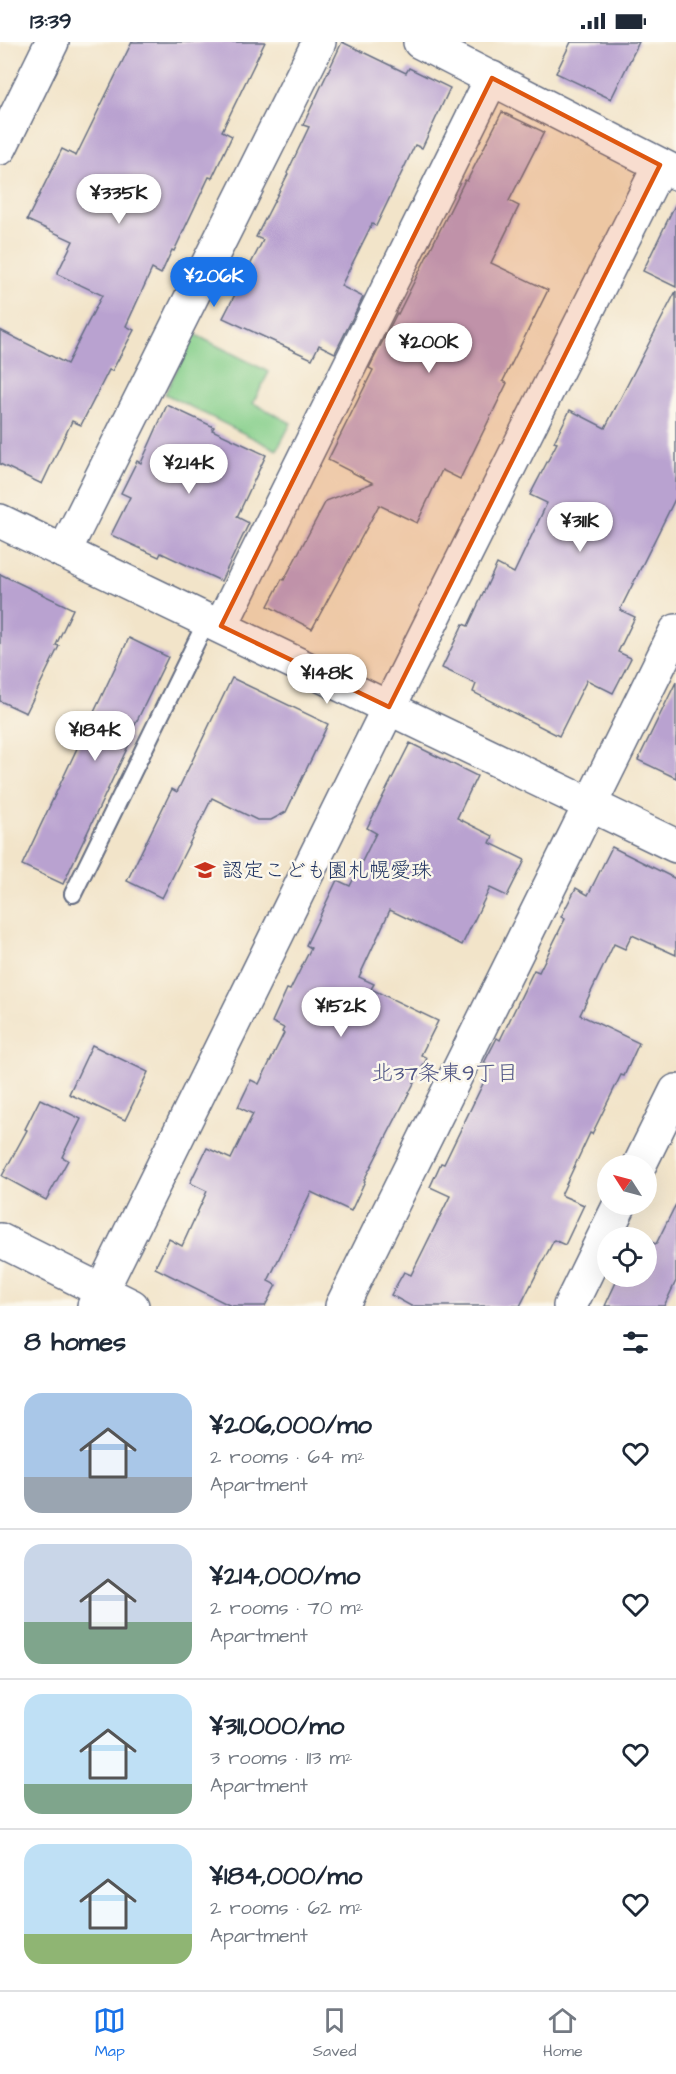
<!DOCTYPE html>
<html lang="en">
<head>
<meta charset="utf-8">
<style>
	:root { --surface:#fff; --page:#f2f2f3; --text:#1f2937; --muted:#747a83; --line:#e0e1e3; --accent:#1a73e8 }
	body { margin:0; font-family:"Architects Daughter","Klee One",sans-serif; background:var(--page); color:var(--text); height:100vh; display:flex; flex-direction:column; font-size:22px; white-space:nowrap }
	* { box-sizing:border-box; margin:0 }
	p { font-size:20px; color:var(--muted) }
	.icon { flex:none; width:33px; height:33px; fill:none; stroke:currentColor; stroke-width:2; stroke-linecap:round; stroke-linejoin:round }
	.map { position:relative; height:1264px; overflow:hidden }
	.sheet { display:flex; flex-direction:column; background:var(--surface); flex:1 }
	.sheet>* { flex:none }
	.needle { width:39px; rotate:306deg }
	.controls { position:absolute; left:597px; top:1113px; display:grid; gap:12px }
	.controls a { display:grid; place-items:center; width:60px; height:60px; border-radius:50%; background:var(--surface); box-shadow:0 6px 24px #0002; font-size:30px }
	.price { position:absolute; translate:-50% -51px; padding:0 14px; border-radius:21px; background:#fff; color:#222; font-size:20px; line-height:39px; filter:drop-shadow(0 2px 3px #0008) }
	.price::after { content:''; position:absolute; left:50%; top:36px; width:18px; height:14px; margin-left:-9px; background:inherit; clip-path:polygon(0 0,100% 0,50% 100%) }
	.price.on { background:var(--accent); color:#fff }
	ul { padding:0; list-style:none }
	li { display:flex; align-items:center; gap:18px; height:150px; padding:0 24px }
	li+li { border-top:2px solid var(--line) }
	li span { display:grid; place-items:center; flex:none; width:168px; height:120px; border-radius:18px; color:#555 }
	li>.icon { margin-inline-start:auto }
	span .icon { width:72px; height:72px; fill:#fffc; stroke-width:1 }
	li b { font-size:26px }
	h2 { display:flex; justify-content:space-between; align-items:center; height:72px; padding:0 24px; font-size:26px }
	.status { display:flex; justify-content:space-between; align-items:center; height:42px; padding:0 30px; background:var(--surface); direction:ltr }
	.status svg { height:16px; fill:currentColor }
	.tabs { display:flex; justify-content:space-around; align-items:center; height:84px; border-top:2px solid var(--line); background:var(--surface); font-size:16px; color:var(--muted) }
	.tabs a { display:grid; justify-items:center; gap:3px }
	.tabs .on { color:var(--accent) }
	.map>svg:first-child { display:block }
	.green { fill:#86cf8b; stroke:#507f74; stroke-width:1.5 }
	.building { fill:#b9a2d0 }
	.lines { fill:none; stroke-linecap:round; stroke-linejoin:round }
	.service-casing { stroke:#666e83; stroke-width:20 }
	.minor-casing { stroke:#666e83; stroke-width:36 }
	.service { stroke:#fff; stroke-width:16 }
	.minor { stroke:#fff; stroke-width:33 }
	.marked { fill:#de5710; fill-opacity:0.2; stroke:#de5710; stroke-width:4.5; stroke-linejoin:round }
	.labels { text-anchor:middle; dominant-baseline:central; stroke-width:5; stroke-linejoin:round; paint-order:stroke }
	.poi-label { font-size:21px; fill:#1b2f5e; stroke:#fbf7ec; text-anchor:start }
	.neighbourhood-label { font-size:22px; fill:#525786; stroke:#fbf7ec }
</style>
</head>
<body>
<div class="status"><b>13:39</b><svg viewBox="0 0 49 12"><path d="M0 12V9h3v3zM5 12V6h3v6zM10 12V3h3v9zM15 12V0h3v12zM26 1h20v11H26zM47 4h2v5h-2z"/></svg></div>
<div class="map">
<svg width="676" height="1264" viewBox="0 0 676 1264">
	<rect width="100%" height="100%" fill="#fbf7ec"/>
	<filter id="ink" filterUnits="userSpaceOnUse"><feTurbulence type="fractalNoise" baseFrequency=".0167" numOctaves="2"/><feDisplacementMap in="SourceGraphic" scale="12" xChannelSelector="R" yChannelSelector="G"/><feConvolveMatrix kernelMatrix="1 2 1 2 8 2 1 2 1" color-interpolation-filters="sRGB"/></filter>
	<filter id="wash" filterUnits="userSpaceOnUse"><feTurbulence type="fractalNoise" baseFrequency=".008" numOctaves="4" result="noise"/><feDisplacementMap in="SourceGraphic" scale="24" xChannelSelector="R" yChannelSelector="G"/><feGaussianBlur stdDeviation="1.35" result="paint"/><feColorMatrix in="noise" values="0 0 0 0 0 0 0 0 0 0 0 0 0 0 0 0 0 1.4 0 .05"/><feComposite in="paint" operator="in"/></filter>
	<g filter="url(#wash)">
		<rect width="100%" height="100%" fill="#f2e4c9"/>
		<polygon class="green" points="194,292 269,330 253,361 291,381 277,408 165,352"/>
		<g id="blocks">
			<g class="building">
				<polygon points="132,0 265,0 222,89 232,94 212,136 209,135 174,209 172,208 161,232 152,227 126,284 134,288 112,329 109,328 81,383 72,379 42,442 0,422 0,288 67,322 102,253 57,232 73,199 27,178 62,107 76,114"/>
				<polygon points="342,0 406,31 409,26 450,46 422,106 415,103 376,184 372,182 341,244 363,255 335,311 319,303 312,317 223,276 263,198 256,195 288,132 287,131 309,85 303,83"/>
				<polygon points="571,0 639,0 611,57 556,31"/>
				<polygon points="502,70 544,90 509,159 519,164 491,221 548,248 503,339 507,341 460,437 442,428 417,481 379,463 312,587 268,564 282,537 284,538 326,459 373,441 328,418 373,328 369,326 397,271 398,272 465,138 467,139"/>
				<polygon points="676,161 676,245 643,229"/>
				<polygon points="676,249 676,455 620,568 635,575 618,610 631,616 613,651 587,638 559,694 473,650 476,642 442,626 463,582 468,584 497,522 514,531 547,461 530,453 557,401 554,400 570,368 605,386"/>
				<polygon points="167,363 214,385 212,388 266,413 237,475 249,481 221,539 161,511 159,515 111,493 130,455 121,451 137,419 141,421"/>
				<polygon points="0,532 73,567 56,603 59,604 26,671 0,659"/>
				<polygon points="129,596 168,615 129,695 132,696 63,842 22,823"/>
				<polygon points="232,636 328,682 286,770 271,778 257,778 212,756 162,856 127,839 172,747 177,750"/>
				<polygon points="676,640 676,736 638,718"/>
				<polygon points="410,701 477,734 457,776 493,794 490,801 525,818 507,854 490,846 462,903 390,868 359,935 374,942 371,947 438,979 421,1013 427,1016 364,1138 365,1139 351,1169 311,1150 268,1239 276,1243 265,1264 231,1264 155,1226 169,1197 182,1204 207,1149 190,1141 207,1106 231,1117 253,1072 238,1065 251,1038 259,1042 284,991 282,990 284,986 272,980 287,947 290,948 311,906 306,903 337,838 350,844 376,791 367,786"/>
				<polygon points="612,805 676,837 676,913 632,893 625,907 614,902 580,973 639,1001 624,1034 621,1033 592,1092 590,1091 561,1153 584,1163 565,1203 554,1198 520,1264 411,1264 391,1253 404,1230 411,1233 450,1154 430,1145 441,1121 444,1122 491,1025 484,1021 497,996 500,998 534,928 539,930 565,877 561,875 576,846 588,853"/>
				<polygon points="92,1003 148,1030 125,1078 69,1052"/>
				<polygon points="40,1057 81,1077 62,1115 68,1118 46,1158 2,1134 27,1088 25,1087"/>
				<polygon points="676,1162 676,1239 664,1264 605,1264 619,1234 646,1234 646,1198 656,1202"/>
			</g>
		</g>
	</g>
	<g filter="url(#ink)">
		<use href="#blocks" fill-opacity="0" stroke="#666e83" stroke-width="1.5"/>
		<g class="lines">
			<g class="service-casing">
				<polyline id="service" points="73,852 207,578"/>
			</g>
			<g class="minor-casing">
				<g id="minor">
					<polyline points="420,0 676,131"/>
					<polyline points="0,106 52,0"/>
					<polyline points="0,479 676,804"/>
					<polyline points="64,510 319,0"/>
					<polyline points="221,584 492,36"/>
					<polyline points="639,1124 676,1049"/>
					<polyline points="0,1198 132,1264"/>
					<polyline points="94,1264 389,665 660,123"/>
					<polyline points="342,1264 676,589"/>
					<polyline points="570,1264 620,1162"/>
				</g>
			</g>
			<use href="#service" class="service"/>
			<use href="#minor" class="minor"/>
		</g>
	</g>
	<path class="marked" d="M492,36l168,87 -271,542 -168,-81z"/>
	<defs>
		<g id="school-bare" transform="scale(1.62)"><path d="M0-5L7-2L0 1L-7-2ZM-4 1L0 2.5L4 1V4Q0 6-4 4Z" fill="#c8321e" stroke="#fbf7ec" stroke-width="2.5" paint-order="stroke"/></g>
	</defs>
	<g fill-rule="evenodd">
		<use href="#school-bare" x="205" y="828"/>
	</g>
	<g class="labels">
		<g class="poi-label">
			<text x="222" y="828">認定こども園札幌愛珠</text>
		</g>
		<g class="neighbourhood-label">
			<text x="445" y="1031">北37条東9丁目</text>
		</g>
	</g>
</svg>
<div class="controls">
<a><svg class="needle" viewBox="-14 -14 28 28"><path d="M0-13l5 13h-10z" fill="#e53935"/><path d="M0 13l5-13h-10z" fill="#747a83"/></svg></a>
<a><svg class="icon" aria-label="locate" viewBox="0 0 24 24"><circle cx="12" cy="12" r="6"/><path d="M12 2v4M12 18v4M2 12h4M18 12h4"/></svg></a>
</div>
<b class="price" style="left:119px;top:183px">¥335K</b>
<b class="price on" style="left:214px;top:266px">¥206K</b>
<b class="price" style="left:429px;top:332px">¥200K</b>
<b class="price" style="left:189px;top:453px">¥214K</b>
<b class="price" style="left:580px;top:511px">¥311K</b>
<b class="price" style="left:327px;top:663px">¥148K</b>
<b class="price" style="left:95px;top:720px">¥184K</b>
<b class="price" style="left:341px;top:996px">¥152K</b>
</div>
<section class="sheet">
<h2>8 homes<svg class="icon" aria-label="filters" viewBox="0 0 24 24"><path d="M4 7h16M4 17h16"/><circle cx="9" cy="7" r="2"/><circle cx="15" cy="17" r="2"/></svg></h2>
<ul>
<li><span style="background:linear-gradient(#a9c7e8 70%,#9aa5b1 0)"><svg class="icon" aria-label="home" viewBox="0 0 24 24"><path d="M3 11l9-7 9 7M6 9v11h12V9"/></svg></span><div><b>¥206,000/mo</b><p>2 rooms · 64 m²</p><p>Apartment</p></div><svg class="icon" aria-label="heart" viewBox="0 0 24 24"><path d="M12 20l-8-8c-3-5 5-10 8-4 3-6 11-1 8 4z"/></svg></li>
<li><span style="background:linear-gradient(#c9d6e8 65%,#7fa58c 0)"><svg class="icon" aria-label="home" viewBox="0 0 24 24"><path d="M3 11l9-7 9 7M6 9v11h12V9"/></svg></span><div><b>¥214,000/mo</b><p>2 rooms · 70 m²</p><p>Apartment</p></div><svg class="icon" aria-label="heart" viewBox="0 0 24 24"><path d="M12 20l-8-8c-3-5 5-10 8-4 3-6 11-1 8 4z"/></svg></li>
<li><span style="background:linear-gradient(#bfe0f5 75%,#7fa58c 0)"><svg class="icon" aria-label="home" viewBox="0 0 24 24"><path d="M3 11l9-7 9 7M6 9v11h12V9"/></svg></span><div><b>¥311,000/mo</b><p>3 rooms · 113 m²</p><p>Apartment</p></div><svg class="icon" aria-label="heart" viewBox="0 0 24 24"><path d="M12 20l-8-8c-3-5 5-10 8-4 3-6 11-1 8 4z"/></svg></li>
<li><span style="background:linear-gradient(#bfe0f5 75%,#8fb573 0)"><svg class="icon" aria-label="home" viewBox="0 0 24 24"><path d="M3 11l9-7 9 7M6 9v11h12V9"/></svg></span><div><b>¥184,000/mo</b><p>2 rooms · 62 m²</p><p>Apartment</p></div><svg class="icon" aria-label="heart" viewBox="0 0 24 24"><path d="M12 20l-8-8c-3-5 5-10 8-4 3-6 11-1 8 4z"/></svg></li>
</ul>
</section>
<nav class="tabs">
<a class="on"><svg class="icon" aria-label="map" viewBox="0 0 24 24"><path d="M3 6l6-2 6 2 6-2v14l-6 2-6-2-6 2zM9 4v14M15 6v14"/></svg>Map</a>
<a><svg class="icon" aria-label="saved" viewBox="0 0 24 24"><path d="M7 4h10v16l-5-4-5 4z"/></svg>Saved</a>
<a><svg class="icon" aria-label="home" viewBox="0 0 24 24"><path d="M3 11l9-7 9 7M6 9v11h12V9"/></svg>Home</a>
</nav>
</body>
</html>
